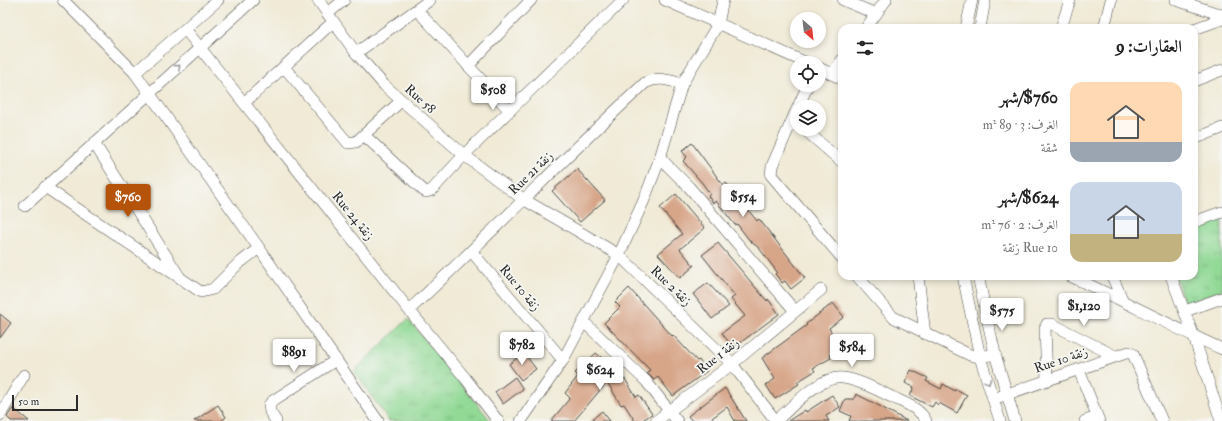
<!DOCTYPE html>
<html lang="ar">
<head>
<meta charset="utf-8">
<style>
	:root { --surface:#fff; --page:#f2f2f2; --text:#222; --muted:#767676; --accent:#b45309 }
	body { margin:0; font-family:"IM FELL Double Pica",Amiri,serif; background:var(--page); color:var(--text); direction:rtl; height:100vh; display:flex; flex-direction:column; font-size:15px; white-space:nowrap }
	* { box-sizing:border-box; margin:0 }
	p { font-size:13px; color:var(--muted) }
	.icon { flex:none; width:22px; height:22px; fill:none; stroke:currentColor; stroke-width:2; stroke-linecap:round; stroke-linejoin:round }
	.map { position:relative; flex:1; overflow:hidden; direction:ltr }
	.sheet { position:absolute; left:838px; top:24px; width:360px; height:256px; display:flex; flex-direction:column; background:var(--surface); border-radius:12px; box-shadow:0 2px 6px #0003; direction:rtl }
	.sheet>* { flex:none }
	.needle { width:26px; rotate:152deg }
	.controls { position:absolute; left:790px; top:12px; display:grid; gap:8px }
	.controls a { display:grid; place-items:center; width:36px; height:36px; border-radius:50%; background:var(--surface); box-shadow:0 2px 6px #0003; font-size:20px }
	.scale { position:absolute; left:12px; bottom:10px; width:66px; box-sizing:border-box; padding-left:4px; border:2px solid #2b2b2b; border-top:0; font-size:11px; line-height:14px; white-space:nowrap; color:#2b2b2b; -webkit-text-stroke:3px #f6f6f2; paint-order:stroke }
	.price { position:absolute; translate:-50% -34px; padding:0 9px; border-radius:4px; background:#fff; color:#222; font-size:13px; line-height:26px; filter:drop-shadow(0 1px 2px #0008) }
	.price::after { content:''; position:absolute; left:50%; top:24px; width:12px; height:9px; margin-left:-6px; background:inherit; clip-path:polygon(0 0,100% 0,50% 100%) }
	.price.on { background:var(--accent); color:#fff }
	ul { padding:0; list-style:none }
	li { display:flex; align-items:center; gap:12px; height:100px; padding:0 16px }
	li span { display:grid; place-items:center; flex:none; width:112px; height:80px; border-radius:12px; color:#555 }
	li>.icon { margin-inline-start:auto }
	span .icon { width:48px; height:48px; fill:#fffc; stroke-width:1 }
	li b { font-size:17px }
	h2 { display:flex; justify-content:space-between; align-items:center; height:48px; padding:0 16px; font-size:17px }
	.map>svg:first-child { display:block }
	.park { fill:url(#park-tufts); stroke:#5e8260 }
	.building { fill:#d7a588 }
	.lines { fill:none; stroke-linecap:round; stroke-linejoin:round }
	.street-casing { stroke:#494845; stroke-width:12 }
	.street { stroke:#fff; stroke-width:11 }
	.oneway { stroke:#a0a0a0 }
	.labels { text-anchor:middle; dominant-baseline:central; stroke-width:3.5; stroke-linejoin:round; paint-order:stroke }
	.street-label { font-size:13px; fill:#2b2b2b; stroke:#f6f6f2 }
</style>
</head>
<body>
<div class="map">
<svg width="1222" height="421" viewBox="0 0 1222 421">
	<defs>
		<pattern id="park-tufts" width="24" height="20" patternUnits="userSpaceOnUse"><rect width="24" height="20" fill="#91d995"/><path d="M3 7l-1-3M5 7V3M7 7l1-3M15 17l-1-3M17 17v-4M19 17l1-3" fill="none" stroke="#7dba81"/></pattern>
	</defs>
	<rect width="100%" height="100%" fill="#f6f6f2"/>
	<filter id="ink" filterUnits="userSpaceOnUse"><feTurbulence type="fractalNoise" baseFrequency=".025" numOctaves="2"/><feDisplacementMap in="SourceGraphic" scale="8" xChannelSelector="R" yChannelSelector="G"/><feConvolveMatrix kernelMatrix="1 2 1 2 8 2 1 2 1" color-interpolation-filters="sRGB"/></filter>
	<filter id="wash" filterUnits="userSpaceOnUse"><feTurbulence type="fractalNoise" baseFrequency=".012" numOctaves="4" result="noise"/><feDisplacementMap in="SourceGraphic" scale="16" xChannelSelector="R" yChannelSelector="G"/><feGaussianBlur stdDeviation="0.9" result="paint"/><feColorMatrix in="noise" values="0 0 0 0 0 0 0 0 0 0 0 0 0 0 0 0 0 1.4 0 .05"/><feComposite in="paint" operator="in"/></filter>
	<g filter="url(#wash)">
		<rect width="100%" height="100%" fill="#f0ead6"/>
		<g class="park">
			<polygon points="1222,216 1222,290 1185,304 1175,276 1194,276 1194,227"/>
			<polygon points="408,319 491,421 389,421 354,371"/>
		</g>
		<g id="blocks">
			<g class="building">
				<polygon points="692,143 723,185 726,183 757,221 759,219 805,278 791,289 785,281 782,283 775,274 777,272 759,248 750,241 737,224 735,225 716,201 713,203 708,196 710,194 703,184 683,161 687,157 682,151"/>
				<polygon points="577,169 605,200 580,222 552,191"/>
				<polygon points="676,194 705,228 680,249 694,266 680,278 658,254 682,234 660,208"/>
				<polygon points="718,243 767,301 768,299 779,314 733,348 722,333 745,316 731,299 735,296 702,255"/>
				<polygon points="708,283 729,306 712,319 693,294"/>
				<polygon points="629,288 672,336 673,335 697,361 699,360 707,371 673,396 658,377 654,380 647,373 650,370 604,323 620,307 615,302"/>
				<polygon points="833,303 844,317 829,328 840,348 830,355 831,358 813,368 815,371 797,382 799,384 775,399 766,385 775,379 762,358 807,325 806,324"/>
				<polygon points="0,314 11,323 0,338"/>
				<polygon points="524,353 536,369 521,380 509,364"/>
				<polygon points="596,353 617,370 623,380 625,379 636,397 639,395 652,414 641,421 635,421 624,404 621,405 607,382 574,421 551,421 570,398 565,393 578,376 575,373"/>
				<polygon points="911,370 928,378 926,381 941,389 943,384 955,391 956,389 967,395 957,413 939,403 938,405 935,402 932,407 910,396 914,387 905,383"/>
				<polygon points="515,377 523,389 503,404 495,392"/>
				<polygon points="725,388 746,421 735,421 727,407 708,421 692,421 688,416"/>
				<polygon points="856,394 872,402 907,421 849,421 851,416 840,411 845,399 854,399"/>
				<polygon points="832,395 840,407 826,416 829,421 788,421 805,410 806,412"/>
				<polygon points="218,405 226,417 221,421 194,421"/>
				<polygon points="13,408 29,421 11,421 7,417"/>
				<polygon points="602,411 610,421 590,421"/>
			</g>
		</g>
	</g>
	<g filter="url(#ink)">
		<use href="#blocks" fill-opacity="0" stroke="#494845" stroke-width="1"/>
		<g class="lines">
			<g class="street-casing">
				<g id="street">
					<polyline points="63,0 135,73 259,248 378,421"/>
					<polyline points="318,0 356,53 384,85 464,155 523,199 619,255 732,364 776,421"/>
					<polyline points="665,0 807,63"/>
					<polyline points="843,0 876,14"/>
					<polyline points="1176,0 1222,15"/>
					<polyline points="417,10 510,111"/>
					<polyline points="327,14 344,0"/>
					<polyline points="866,28 886,0"/>
					<polyline points="966,28 972,0"/>
					<polyline points="980,28 985,0"/>
					<polyline points="1061,28 1070,0"/>
					<polyline points="1104,28 1111,0"/>
					<polyline points="185,29 409,310 466,379 498,421"/>
					<polyline points="1194,29 1222,19"/>
					<polyline points="356,53 430,0"/>
					<polyline points="468,66 531,0"/>
					<polyline points="284,67 348,143 356,142 401,101"/>
					<polyline points="819,68 842,79"/>
					<polyline points="135,73 218,0"/>
					<polyline points="832,74 842,60"/>
					<polyline points="1194,81 1222,70"/>
					<polyline points="244,103 333,22"/>
					<polyline points="798,107 808,85"/>
					<polyline points="797,109 772,166 771,175 842,258"/>
					<polyline points="804,129 842,162"/>
					<polyline points="364,135 423,190 426,192 432,190 464,155 623,0"/>
					<polyline points="1194,139 1222,128"/>
					<polyline points="94,143 179,276"/>
					<polyline points="660,158 689,187 795,311"/>
					<polyline points="45,187 201,292 213,289 237,265 259,248"/>
					<polyline points="25,206 253,0"/>
					<polyline points="1194,222 1222,212"/>
					<polyline points="472,252 563,360"/>
					<polyline points="857,276 893,317 970,355 980,357 995,354"/>
					<polyline points="918,276 925,334"/>
					<polyline points="963,276 980,357 1000,421"/>
					<polyline points="978,276 995,354 1015,421"/>
					<path d="M1070,276c51,23 100,50 152,73"/>
					<polyline points="1112,276 1122,299"/>
					<polyline points="1171,276 1194,337 1221,421"/>
					<path d="M409,310c80,-74 156,-153 236,-227 13,-7 23,-3 37,1"/>
					<polyline points="1185,311 1222,298"/>
					<polyline points="584,322 646,381 677,421"/>
					<polyline points="1079,370 1099,421"/>
					<polyline points="1047,380 1045,328 1047,324 1052,324 1115,356"/>
					<polyline points="993,399 1129,352 1133,354 1162,421"/>
					<polyline points="0,415 24,375"/>
					<polyline points="276,421 270,412 269,405 274,400 336,360"/>
					<polyline points="521,421 563,360 619,255 644,200 660,158 682,84 718,24 723,0"/>
					<polyline points="656,421 732,364 821,290"/>
					<path d="M776,421c16,-14 44,-46 67,-43 17,2 34,12 49,19 12,6 28,11 34,24"/>
					<polyline points="1085,421 1097,417"/>
				</g>
			</g>
			<use href="#street" class="street"/>
		</g>
		<defs><path id="oneway-chevron" d="M-2-3.5L2.5 0L-2 3.5" fill="none" stroke-width="1.6" stroke-linecap="round" stroke-linejoin="round"/></defs>
		<g class="oneway">
			<use href="#oneway-chevron" transform="translate(178 67) rotate(-42)"/>
			<use href="#oneway-chevron" transform="translate(988 382) rotate(72)"/>
		</g>
	</g>
	<g class="labels">
		<g class="street-label">
			<text transform="translate(420 99) rotate(42)">Rue 58</text>
			<text transform="translate(531 173) rotate(-44)">Rue 21 زنقة</text>
			<text transform="translate(353 216) rotate(51)">Rue 24 زنقة</text>
			<text transform="translate(671 286) rotate(44)">Rue 2 زنقة</text>
			<text transform="translate(520 288) rotate(50)">Rue 10 زنقة</text>
			<text transform="translate(718 356) rotate(-38)">Rue 1 زنقة</text>
			<text transform="translate(1061 360) rotate(-19)">Rue 10 زنقة</text>
		</g>
	</g>
</svg>
<div class="controls">
<a><svg class="needle" viewBox="-14 -14 28 28"><path d="M0-13l5 13h-10z" fill="#e53935"/><path d="M0 13l5-13h-10z" fill="#767676"/></svg></a>
<a><svg class="icon" aria-label="locate" viewBox="0 0 24 24"><circle cx="12" cy="12" r="6"/><path d="M12 2v4M12 18v4M2 12h4M18 12h4"/></svg></a>
<a><svg class="icon" aria-label="layers" viewBox="0 0 24 24"><path d="M12 4l9 5-9 5-9-5zM3 14l9 5 9-5"/></svg></a>
</div>
<div class="scale">50 m</div>
<b class="price" style="left:493px;top:111px">$508</b>
<b class="price on" style="left:128px;top:218px">$760</b>
<b class="price" style="left:743px;top:218px">$554</b>
<b class="price" style="left:1084px;top:327px">$1,120</b>
<b class="price" style="left:1002px;top:332px">$575</b>
<b class="price" style="left:522px;top:366px">$782</b>
<b class="price" style="left:852px;top:368px">$584</b>
<b class="price" style="left:294px;top:373px">$891</b>
<b class="price" style="left:600px;top:391px">$624</b>
<section class="sheet">
<h2>العقارات: 9<svg class="icon" aria-label="filters" viewBox="0 0 24 24"><path d="M4 7h16M4 17h16"/><circle cx="9" cy="7" r="2"/><circle cx="15" cy="17" r="2"/></svg></h2>
<ul>
<li><span style="background:linear-gradient(#ffd9b3 75%,#9aa5b1 0)"><svg class="icon" aria-label="home" viewBox="0 0 24 24"><path d="M3 11l9-7 9 7M6 9v11h12V9"/></svg></span><div><b>$760/شهر</b><p>الغرف: 3 · 89 m²</p><p>شقة</p></div></li>
<li><span style="background:linear-gradient(#c9d6e8 65%,#c2b280 0)"><svg class="icon" aria-label="home" viewBox="0 0 24 24"><path d="M3 11l9-7 9 7M6 9v11h12V9"/></svg></span><div><b>$624/شهر</b><p>الغرف: 2 · 76 m²</p><p>Rue 10 زنقة</p></div></li>
</ul>
</section>
</div>
</body>
</html>
